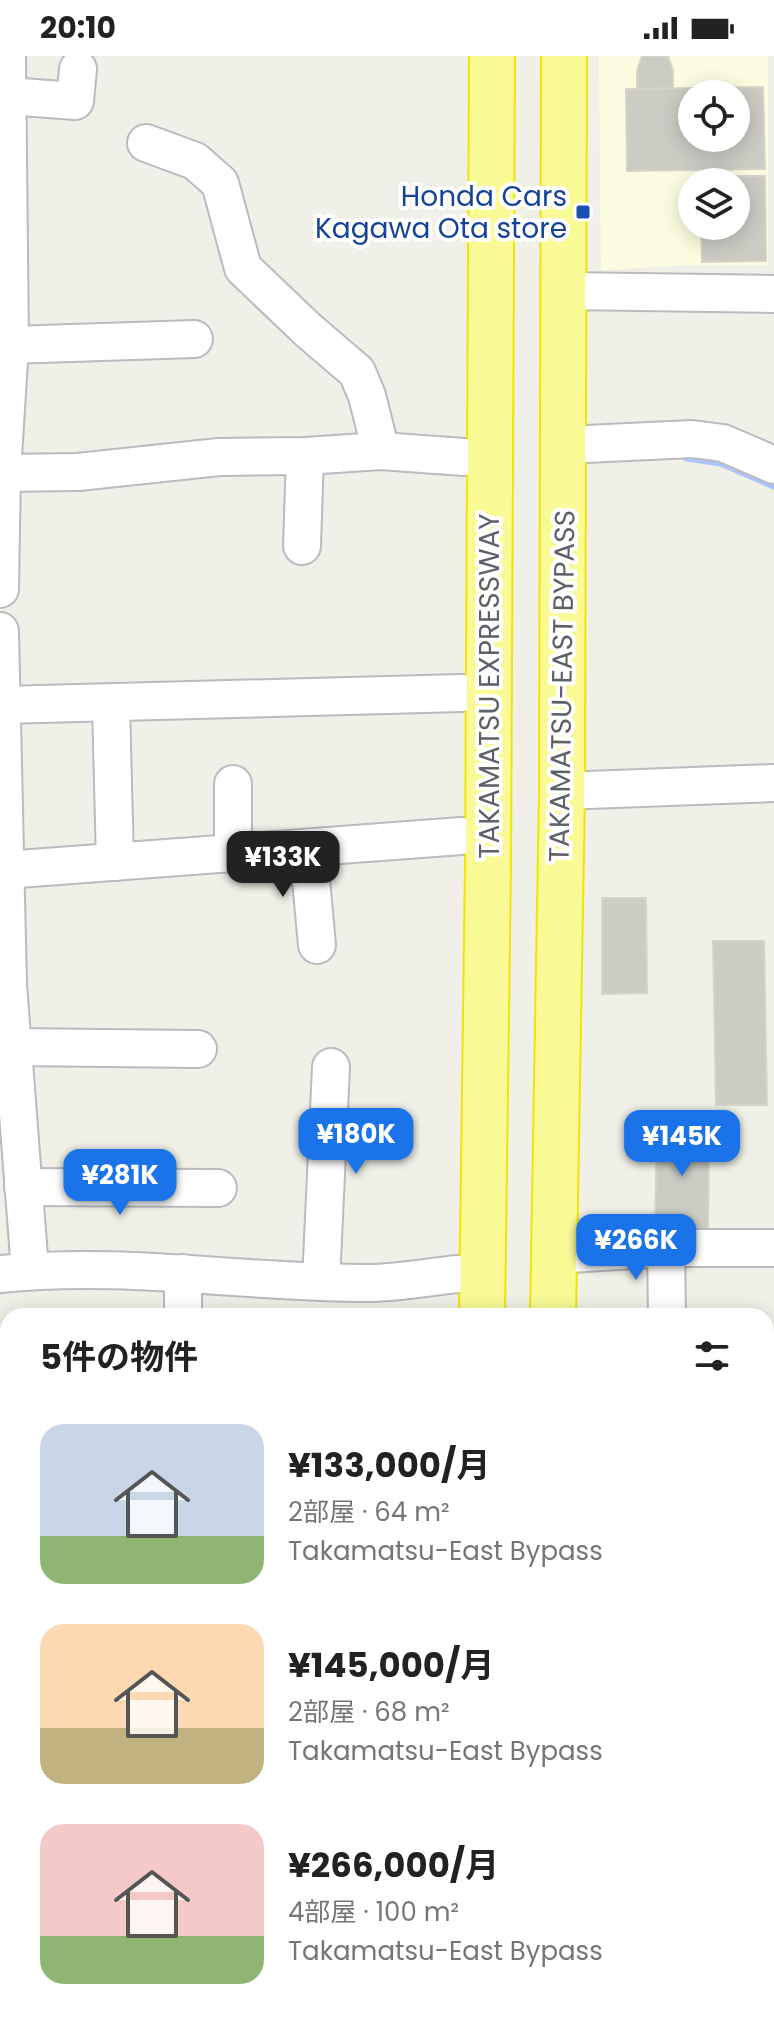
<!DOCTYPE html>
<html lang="ja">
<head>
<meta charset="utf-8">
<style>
	:root { --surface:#fff; --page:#f2f2f2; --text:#222; --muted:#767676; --accent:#1a73e8 }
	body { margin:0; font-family:Poppins,"Noto Sans JP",sans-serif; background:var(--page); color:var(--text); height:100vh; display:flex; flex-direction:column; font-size:30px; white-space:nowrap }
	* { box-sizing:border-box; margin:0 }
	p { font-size:26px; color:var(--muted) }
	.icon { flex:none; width:44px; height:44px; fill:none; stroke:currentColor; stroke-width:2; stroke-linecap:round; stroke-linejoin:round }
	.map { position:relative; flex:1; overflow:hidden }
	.details { position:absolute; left:0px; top:1252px; width:774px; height:714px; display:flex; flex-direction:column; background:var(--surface); border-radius:24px 24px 0 0; box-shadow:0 4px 20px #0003 }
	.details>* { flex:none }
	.tools { position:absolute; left:678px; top:24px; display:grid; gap:16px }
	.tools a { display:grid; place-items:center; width:72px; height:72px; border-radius:50%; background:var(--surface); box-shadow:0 4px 20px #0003; font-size:40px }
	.price { position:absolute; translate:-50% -68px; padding:0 18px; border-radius:16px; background:var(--accent); color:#fff; font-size:26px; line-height:52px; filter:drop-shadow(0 2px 4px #0008) }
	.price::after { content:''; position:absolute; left:50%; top:48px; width:24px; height:18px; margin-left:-12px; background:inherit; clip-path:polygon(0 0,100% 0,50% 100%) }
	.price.on { background:#222; color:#fff }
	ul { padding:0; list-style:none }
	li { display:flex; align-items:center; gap:24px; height:200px; padding:0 40px }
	li span { display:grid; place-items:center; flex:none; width:224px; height:160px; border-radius:24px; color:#555 }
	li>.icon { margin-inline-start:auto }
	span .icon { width:96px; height:96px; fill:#fffc; stroke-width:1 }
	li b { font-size:34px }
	h2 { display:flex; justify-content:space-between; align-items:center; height:96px; padding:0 40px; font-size:34px }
	.status { display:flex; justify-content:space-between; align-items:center; height:56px; padding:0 40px; background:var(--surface); direction:ltr }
	.status svg { height:22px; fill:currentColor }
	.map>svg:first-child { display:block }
	.commercial { fill:#fcfde0; fill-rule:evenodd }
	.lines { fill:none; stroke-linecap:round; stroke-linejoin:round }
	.stream { stroke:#acc4fc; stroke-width:9 }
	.building { fill:#cccbc4; stroke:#d5d4c6; stroke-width:2; fill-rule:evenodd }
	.minor-casing { stroke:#babac0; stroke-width:40 }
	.highway-casing { stroke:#f0e408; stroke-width:48 }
	.minor { stroke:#fff; stroke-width:36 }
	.highway { stroke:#f9fa95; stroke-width:44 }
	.transit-dot { fill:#1a4fb4; stroke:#fff; stroke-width:3 }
	.labels { text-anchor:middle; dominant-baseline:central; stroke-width:8; stroke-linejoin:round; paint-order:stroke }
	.transit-label { font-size:28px; fill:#164399; stroke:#fff; text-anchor:end }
	.street-label { font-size:28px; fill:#5f6067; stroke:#fff }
</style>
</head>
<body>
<div class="status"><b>20:10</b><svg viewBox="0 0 49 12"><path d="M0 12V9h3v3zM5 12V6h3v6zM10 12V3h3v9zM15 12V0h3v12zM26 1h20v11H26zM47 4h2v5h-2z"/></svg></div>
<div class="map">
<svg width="774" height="1965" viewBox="0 0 774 1965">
	<rect width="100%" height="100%" fill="#f0f0e8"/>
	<path class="commercial" d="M599,0h169v209h-79l-88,5zM692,38h44v44h-44zM692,126h44v44h-44z"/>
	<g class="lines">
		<polyline class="stream" points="687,401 721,406 774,429"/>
	</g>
	<g class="building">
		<polygon points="642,0 668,0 673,15 673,32 637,33 637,15"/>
		<path d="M763,31l2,82 -138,2 -1,-82zM692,38h44v44h-44z"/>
		<polygon points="721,120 765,120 766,205 702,206 701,170 736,170 736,126 721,126"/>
		<polygon points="602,842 646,842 647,937 602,938"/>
		<polygon points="713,885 764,885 767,1049 716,1049"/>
		<polygon points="657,1067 709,1068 708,1176 655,1175"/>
	</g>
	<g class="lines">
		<g class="minor-casing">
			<g id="minor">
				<polyline points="8,40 75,45 78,13"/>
				<polyline points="146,87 195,105 220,127 243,212 308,274 357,316 367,340 381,395"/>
				<polyline points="565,235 774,238"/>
				<polyline points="10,289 194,283"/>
				<polyline points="565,389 692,383 723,387 774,409"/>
				<polyline points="2,417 78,416 219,401 305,400 381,395 464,401"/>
				<polyline points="302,490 305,400"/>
				<polyline points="0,533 2,417 10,289 7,0"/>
				<polyline points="0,575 8,929 30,1214"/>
				<polyline points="111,648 115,806"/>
				<polyline points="2,649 462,637"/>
				<polyline points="233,728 233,797"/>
				<polyline points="562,735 774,727"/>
				<polyline points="308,792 317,889"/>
				<polyline points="5,814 461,780"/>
				<polyline points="13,991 198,993"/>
				<polyline points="23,1131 218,1132"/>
				<polyline points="666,1192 667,1260"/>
				<polyline points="554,1199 666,1192 774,1192"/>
				<path d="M0,1218c122,-13 245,9 367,9 30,0 61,-6 91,-9"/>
				<polyline points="321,1226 331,1011"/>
				<polyline points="183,1260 183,1217"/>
				<polyline points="766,1399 774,1399"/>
				<polyline points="0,1438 8,1438"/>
				<polyline points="766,1659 774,1658"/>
				<polyline points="0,1711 8,1711"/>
				<polyline points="173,1965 173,1958"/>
			</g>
		</g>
		<g class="highway-casing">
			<g id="highway">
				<polyline points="482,1260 488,809 492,0"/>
				<polyline points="553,1260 562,735 564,0"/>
				<polyline points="445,1965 445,1958"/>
				<polyline points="543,1965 544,1958"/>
			</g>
		</g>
		<use href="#minor" class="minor"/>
		<use href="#highway" class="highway"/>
	</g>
	<rect class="transit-dot" x="575" y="148" width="16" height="16" rx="4"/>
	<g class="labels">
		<g class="transit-label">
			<text x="567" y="140">Honda Cars<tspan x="567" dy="32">Kagawa Ota store</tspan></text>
		</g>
		<g class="street-label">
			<text transform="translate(489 630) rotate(-90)">TAKAMATSU EXPRESSWAY</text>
			<text transform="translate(562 630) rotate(-89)">TAKAMATSU-EAST BYPASS</text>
		</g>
	</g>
</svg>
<div class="tools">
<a><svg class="icon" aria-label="locate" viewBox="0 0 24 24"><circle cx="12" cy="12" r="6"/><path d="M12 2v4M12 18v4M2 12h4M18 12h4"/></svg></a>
<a><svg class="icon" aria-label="layers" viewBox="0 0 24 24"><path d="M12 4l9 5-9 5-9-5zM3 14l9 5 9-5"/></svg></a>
</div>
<b class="price on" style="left:283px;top:843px">¥133K</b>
<b class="price" style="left:356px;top:1120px">¥180K</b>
<b class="price" style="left:682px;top:1122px">¥145K</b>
<b class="price" style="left:120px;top:1161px">¥281K</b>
<b class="price" style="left:636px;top:1226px">¥266K</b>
<section class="details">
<h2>5件の物件<svg class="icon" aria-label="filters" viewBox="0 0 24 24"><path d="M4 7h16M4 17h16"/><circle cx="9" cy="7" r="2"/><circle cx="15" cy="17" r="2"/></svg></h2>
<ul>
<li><span style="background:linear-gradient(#c9d6e8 70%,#8fb573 0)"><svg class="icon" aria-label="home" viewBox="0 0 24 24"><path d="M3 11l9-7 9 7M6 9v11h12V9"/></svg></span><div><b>¥133,000/月</b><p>2部屋 · 64 m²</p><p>Takamatsu-East Bypass</p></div></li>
<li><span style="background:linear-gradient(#ffd9b3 65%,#c2b280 0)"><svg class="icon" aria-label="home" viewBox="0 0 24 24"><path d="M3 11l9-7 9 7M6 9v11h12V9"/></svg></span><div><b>¥145,000/月</b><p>2部屋 · 68 m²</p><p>Takamatsu-East Bypass</p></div></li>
<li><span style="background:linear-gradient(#f6c9c9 70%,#8fb573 0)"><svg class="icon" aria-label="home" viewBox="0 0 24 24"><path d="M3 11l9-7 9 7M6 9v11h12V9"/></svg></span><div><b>¥266,000/月</b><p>4部屋 · 100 m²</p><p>Takamatsu-East Bypass</p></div></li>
</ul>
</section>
</div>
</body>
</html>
